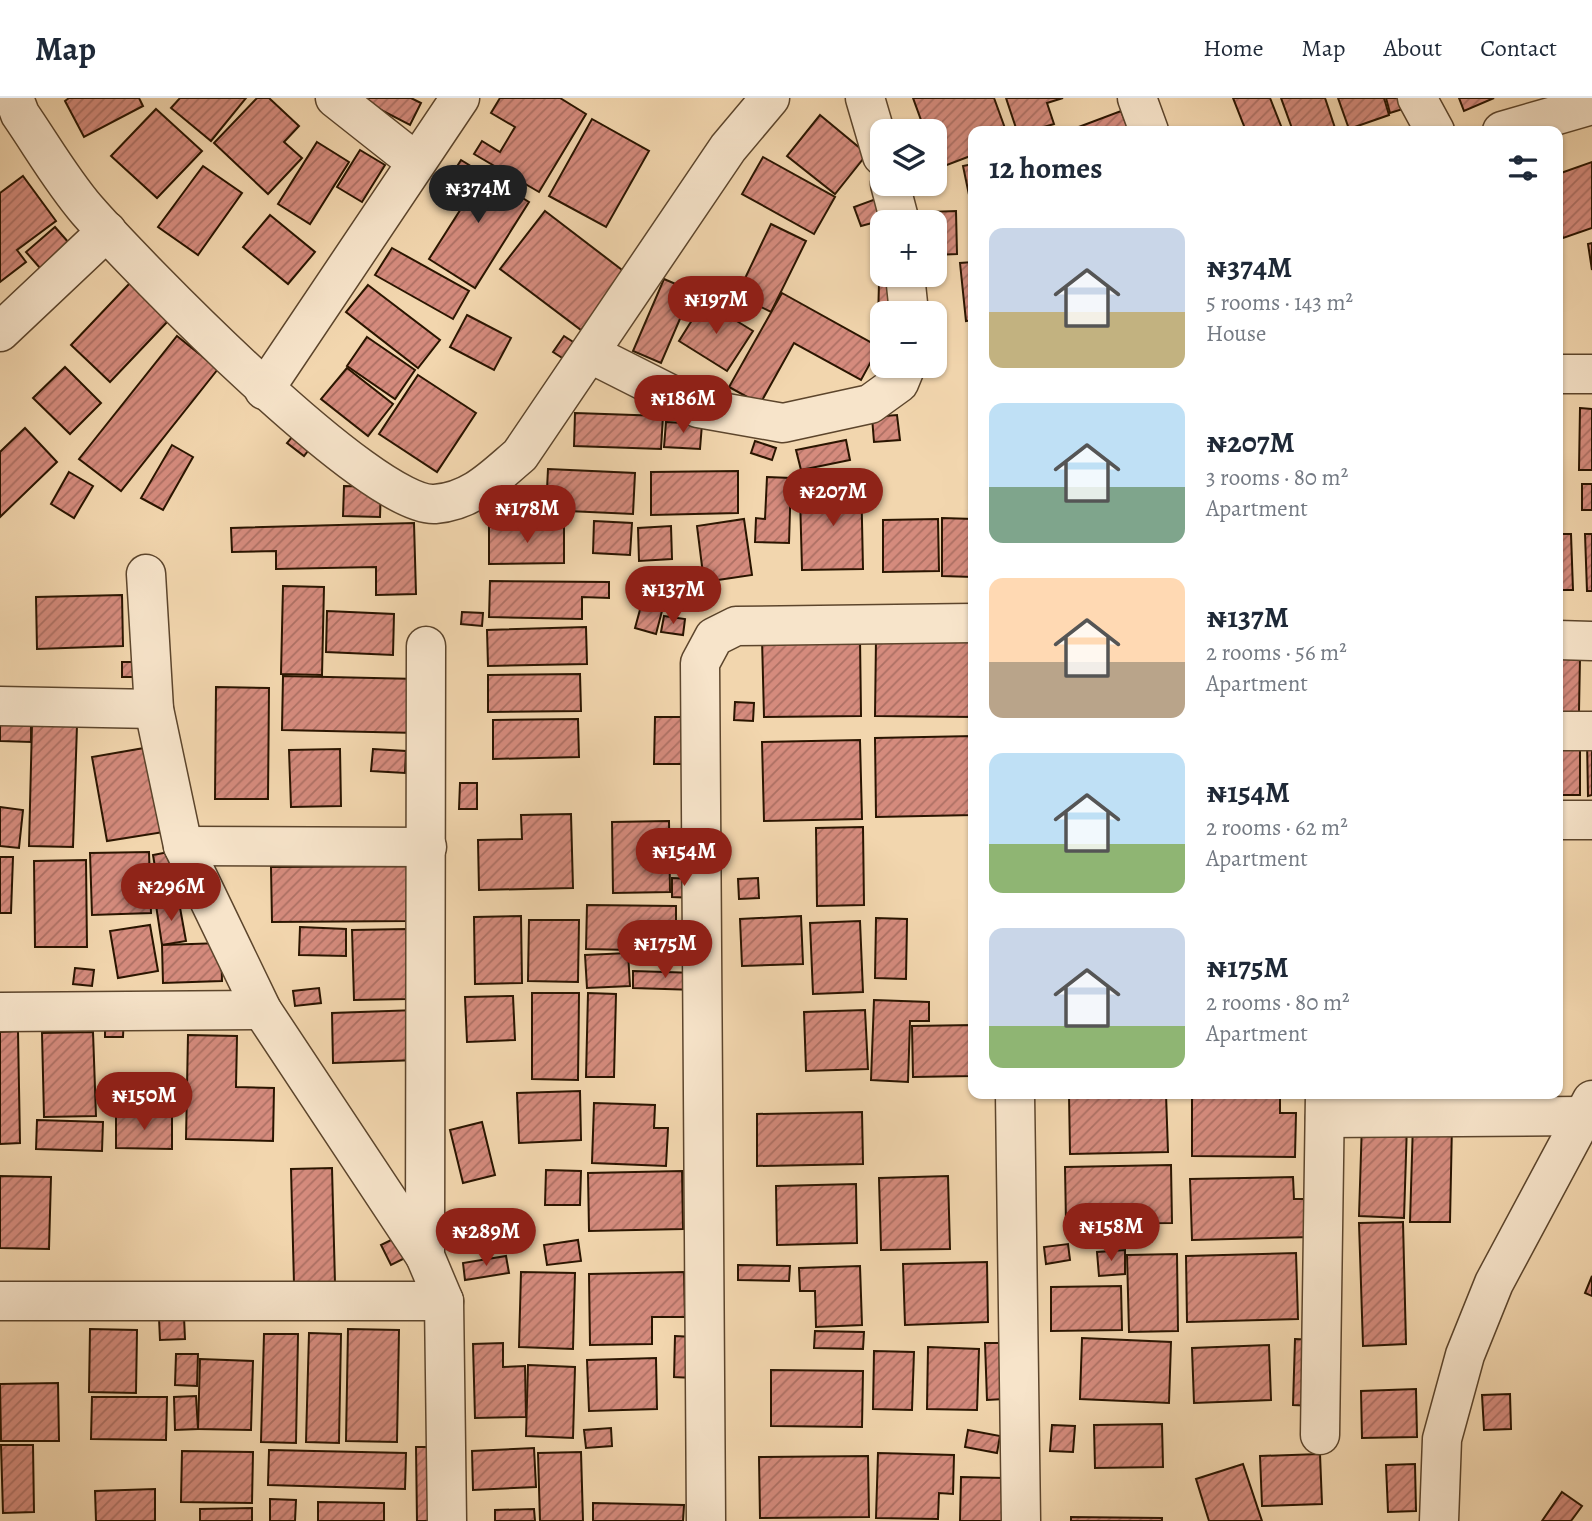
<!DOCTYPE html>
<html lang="en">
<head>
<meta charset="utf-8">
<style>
	:root { --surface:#fff; --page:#f6f6f7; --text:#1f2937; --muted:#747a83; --line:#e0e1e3; --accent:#8f2418 }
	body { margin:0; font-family:Alegreya,serif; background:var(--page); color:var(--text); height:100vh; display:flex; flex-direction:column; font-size:26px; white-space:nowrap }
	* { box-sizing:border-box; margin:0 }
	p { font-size:23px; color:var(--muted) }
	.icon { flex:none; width:38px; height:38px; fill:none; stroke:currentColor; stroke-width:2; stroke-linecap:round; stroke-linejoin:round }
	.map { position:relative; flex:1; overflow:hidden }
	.sheet { position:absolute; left:968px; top:28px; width:595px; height:973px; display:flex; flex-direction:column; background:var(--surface); border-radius:14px; box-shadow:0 2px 5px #0004 }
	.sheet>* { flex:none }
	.buttons { position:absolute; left:870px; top:21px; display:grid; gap:14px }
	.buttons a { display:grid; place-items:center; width:77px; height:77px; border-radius:14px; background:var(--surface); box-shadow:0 2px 5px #0004; font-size:35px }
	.price { position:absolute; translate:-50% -60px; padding:0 16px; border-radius:24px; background:var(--accent); color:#fff; font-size:23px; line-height:46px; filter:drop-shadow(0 2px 4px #0008) }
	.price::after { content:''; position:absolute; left:50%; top:42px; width:21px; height:16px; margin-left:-10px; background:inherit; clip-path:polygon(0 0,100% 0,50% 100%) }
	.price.active { background:#222; color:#fff }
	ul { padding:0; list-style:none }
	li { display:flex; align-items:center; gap:21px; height:175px; padding:0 21px }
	li span { display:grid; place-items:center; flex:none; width:196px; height:140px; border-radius:14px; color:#555 }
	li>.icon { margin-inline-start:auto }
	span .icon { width:84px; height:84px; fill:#fffc; stroke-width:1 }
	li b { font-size:30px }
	h2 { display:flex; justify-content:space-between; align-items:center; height:84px; padding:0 21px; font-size:30px }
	header { display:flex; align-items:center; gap:42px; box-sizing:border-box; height:98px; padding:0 35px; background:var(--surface); border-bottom:2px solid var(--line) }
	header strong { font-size:33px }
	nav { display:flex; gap:38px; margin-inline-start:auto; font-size:24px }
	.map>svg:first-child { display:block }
	.building { fill:url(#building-hatch); stroke:#2a1500; stroke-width:2 }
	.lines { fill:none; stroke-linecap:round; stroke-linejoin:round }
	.minor-casing { stroke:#5c452c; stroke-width:41 }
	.minor { stroke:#f7e4ca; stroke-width:38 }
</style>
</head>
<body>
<header>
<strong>Map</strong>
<nav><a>Home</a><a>Map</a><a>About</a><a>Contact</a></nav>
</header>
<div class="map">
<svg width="1592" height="1423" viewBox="0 0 1592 1423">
	<defs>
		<pattern id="building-hatch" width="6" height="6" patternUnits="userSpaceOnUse" patternTransform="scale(1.75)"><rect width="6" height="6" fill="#d58b7d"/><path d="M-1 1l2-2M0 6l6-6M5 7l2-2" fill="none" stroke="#ad7064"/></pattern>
	</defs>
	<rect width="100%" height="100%" fill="#f2d6ae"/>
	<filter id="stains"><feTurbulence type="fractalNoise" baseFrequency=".00286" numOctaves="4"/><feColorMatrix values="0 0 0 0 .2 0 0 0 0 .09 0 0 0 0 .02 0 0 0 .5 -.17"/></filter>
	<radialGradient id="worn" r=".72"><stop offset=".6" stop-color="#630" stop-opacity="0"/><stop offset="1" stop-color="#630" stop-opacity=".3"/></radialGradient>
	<g class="building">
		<polygon points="69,0 139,0 143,8 84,39 65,3"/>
		<polygon points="180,0 246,0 211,43 171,10"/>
		<polygon points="257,0 269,0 299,28 284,44 302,60 268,96 214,45"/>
		<polygon points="358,0 411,0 421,5 410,27"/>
		<polygon points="500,0 560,0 586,16 539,94 474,56 482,43 500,54 515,29 491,15"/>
		<polygon points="913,0 994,0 1006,33 973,33 973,57 939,70 934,57 934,33 925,33"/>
		<polygon points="1006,0 1063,0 1047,5 1054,26 1030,33 1017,33"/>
		<polygon points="1233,0 1270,0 1283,33 1246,33"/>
		<polygon points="1281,0 1325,0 1336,33 1293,33"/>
		<polygon points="1338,0 1384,0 1389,17 1349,31"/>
		<polygon points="1386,0 1407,0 1409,9 1390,15"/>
		<polygon points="1459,0 1494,0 1464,13"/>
		<polygon points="156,11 202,53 157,100 111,58"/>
		<polygon points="1121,13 1129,33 1068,33"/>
		<polygon points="820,17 867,56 835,96 787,58"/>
		<polygon points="592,21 649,53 606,129 549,98"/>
		<polygon points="317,44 349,64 310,126 278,106"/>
		<polygon points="360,52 385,67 362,104 337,89"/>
		<polygon points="763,59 835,99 814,136 742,96"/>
		<polygon points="461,62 529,104 475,190 429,161 471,95 449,81"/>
		<polygon points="1592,64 1592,130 1563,140 1558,126 1558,76"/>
		<polygon points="973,66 973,116 963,68"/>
		<polygon points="203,68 242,95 198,157 158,129"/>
		<polygon points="23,78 56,123 17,152 26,164 0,184 0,95"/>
		<polygon points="876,101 883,122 861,128 854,109"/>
		<polygon points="545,113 626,175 581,232 500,171"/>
		<polygon points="956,113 957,156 934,157 934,124 929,124 929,114"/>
		<polygon points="270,117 315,154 288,186 243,149"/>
		<polygon points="771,126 806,143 771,214 737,197"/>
		<polygon points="55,129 69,145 40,170 26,154"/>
		<polygon points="1592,145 1592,172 1588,146"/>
		<polygon points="392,150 469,193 453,221 375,177"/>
		<polygon points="973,164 973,222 966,223 960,165"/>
		<polygon points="664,181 692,193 661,265 633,253"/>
		<polygon points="130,185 169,222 110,284 71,247"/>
		<polygon points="879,185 894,186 893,215 882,215 882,221 878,221"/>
		<polygon points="368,187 440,242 418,270 346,214"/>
		<polygon points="782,195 879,249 861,282 794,245 760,306 729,289"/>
		<polygon points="704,203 753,233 727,273 679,243"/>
		<polygon points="467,217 511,240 494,272 450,249"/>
		<polygon points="177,238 218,271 121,393 79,361"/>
		<polygon points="564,238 581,249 570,265 553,254"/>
		<polygon points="367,239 415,272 395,301 347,268"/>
		<polygon points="65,269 101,305 70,336 33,300"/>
		<polygon points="347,270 393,306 368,338 321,301"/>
		<polygon points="418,277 476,315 437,374 379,336"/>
		<polygon points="1580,310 1592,311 1592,372 1579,372"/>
		<polygon points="575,315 663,318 661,351 574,348"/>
		<polygon points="897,317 900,342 874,344 872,319"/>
		<polygon points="666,324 702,326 700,351 664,349"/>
		<polygon points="302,327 318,340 304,358 287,345"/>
		<polygon points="25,330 57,364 0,419 0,354"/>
		<polygon points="846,342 850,362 801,372 796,352"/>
		<polygon points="755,343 776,350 772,362 751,355"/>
		<polygon points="172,347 193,359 163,412 141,400"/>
		<polygon points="548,371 635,375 633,416 546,412"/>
		<polygon points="738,373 738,415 651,417 651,374"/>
		<polygon points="69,374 93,388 74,420 51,406"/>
		<polygon points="842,376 861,376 863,471 802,472 800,398 842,397"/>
		<polygon points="767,379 791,380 789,445 755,444 756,420 765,421"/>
		<rect x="1582" y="386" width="10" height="26"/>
		<polygon points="344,388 381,389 380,419 343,418"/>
		<polygon points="942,420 973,421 973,479 942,478"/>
		<polygon points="744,421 752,477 704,484 697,428"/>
		<polygon points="938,421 939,473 883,474 883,422"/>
		<polygon points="594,423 632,425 630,457 593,455"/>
		<polygon points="414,425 416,496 376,497 376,469 276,471 276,453 232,454 231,430"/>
		<polygon points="564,427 564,465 489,466 489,429"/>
		<polygon points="671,428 672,461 639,463 638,430"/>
		<polygon points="1558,436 1571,436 1573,492 1558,492"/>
		<polygon points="1585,436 1592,436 1592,493 1587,493"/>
		<polygon points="702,473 709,506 692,510 686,477"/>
		<polygon points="490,483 609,484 609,500 582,499 582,521 489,519"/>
		<polygon points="283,488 324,489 322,577 281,576"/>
		<polygon points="122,497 123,548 37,551 36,499"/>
		<polygon points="641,508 662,513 656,536 635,530"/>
		<polygon points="327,513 394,516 393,557 326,554"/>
		<polygon points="462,514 483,515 482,528 461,526"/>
		<polygon points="664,518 685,521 683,537 661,534"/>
		<polygon points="586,529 587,566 488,568 487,532"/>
		<polygon points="860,540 861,618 764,619 762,541"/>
		<polygon points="876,540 973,541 973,619 875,618"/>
		<polygon points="1558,559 1580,559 1579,614 1558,614"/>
		<rect x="122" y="564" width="21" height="15"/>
		<polygon points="580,576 581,613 488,614 488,577"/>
		<polygon points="283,578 418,581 417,635 282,632"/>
		<polygon points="216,589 269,590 268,701 215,701"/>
		<polygon points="735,604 754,605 753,623 734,622"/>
		<polygon points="0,615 31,616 31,644 0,643"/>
		<polygon points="655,619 689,619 689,666 654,666"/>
		<polygon points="578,621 579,659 493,661 493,622"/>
		<polygon points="32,626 77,627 73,749 29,748"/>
		<polygon points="973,638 973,717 876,719 875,640"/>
		<polygon points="1592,641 1592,697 1588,698 1587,642"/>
		<polygon points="860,642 862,721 764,723 762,644"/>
		<rect x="1558" y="642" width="22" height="55"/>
		<polygon points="150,649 164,734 107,743 92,659"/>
		<polygon points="340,651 341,708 291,709 289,652"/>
		<polygon points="373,651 406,653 405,675 371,673"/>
		<polygon points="460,685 477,685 477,711 459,711"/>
		<polygon points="0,709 23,712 19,750 0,748"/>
		<polygon points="571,716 573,790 479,792 478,742 522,741 521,717"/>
		<polygon points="669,723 670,794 613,795 612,724"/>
		<polygon points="863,729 864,807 817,808 816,730"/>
		<polygon points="179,752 183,777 157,781 153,757"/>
		<polygon points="149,754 151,815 92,817 90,755"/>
		<polygon points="0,759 13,759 11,815 0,815"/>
		<polygon points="86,762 87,849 35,849 34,763"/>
		<polygon points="408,768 408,823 272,824 271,769"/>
		<polygon points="672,780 695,781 695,800 672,799"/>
		<polygon points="758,780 759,800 739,801 738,781"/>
		<polygon points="179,804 186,843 162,847 156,807"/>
		<polygon points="587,807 676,808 676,853 586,851"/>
		<polygon points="521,818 522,885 475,886 474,819"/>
		<polygon points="801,818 803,866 742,868 740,821"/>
		<polygon points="876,820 907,821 906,881 875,880"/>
		<polygon points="529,822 579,822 578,884 528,883"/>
		<polygon points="860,823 863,894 813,896 810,825"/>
		<polygon points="150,827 158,873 118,880 110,833"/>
		<polygon points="300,829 346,831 346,858 299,857"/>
		<polygon points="406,831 408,901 354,902 352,832"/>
		<polygon points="221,845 222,883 163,885 162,847"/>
		<polygon points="628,855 630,888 587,890 585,857"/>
		<polygon points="75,870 94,872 92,888 73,886"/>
		<polygon points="633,873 697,875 696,892 633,890"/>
		<polygon points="319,890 321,905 295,908 293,893"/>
		<polygon points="532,895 579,895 578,982 532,981"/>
		<polygon points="588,895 616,896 614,979 586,979"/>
		<polygon points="513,898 515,942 467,944 465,899"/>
		<polygon points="874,902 929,904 929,923 910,923 908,984 871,982"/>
		<polygon points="417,912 418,962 333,965 332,915"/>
		<polygon points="865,912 868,971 806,973 804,914"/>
		<polygon points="105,914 124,915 123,939 105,939"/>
		<polygon points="973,927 973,978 913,979 912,928"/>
		<polygon points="18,933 20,1045 0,1046 0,934"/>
		<polygon points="93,934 96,1018 44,1019 42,935"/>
		<polygon points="188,937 237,938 236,989 274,990 273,1043 186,1041"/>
		<polygon points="580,993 581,1042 519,1045 517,995"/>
		<polygon points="1069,996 1166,996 1168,1054 1070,1056"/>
		<polygon points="1220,996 1280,996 1280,1015 1296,1015 1295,1059 1192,1058 1192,998"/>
		<polygon points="594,1005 655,1007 654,1030 668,1030 666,1068 592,1065"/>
		<polygon points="862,1014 863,1066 757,1068 757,1016"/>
		<polygon points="116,1017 172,1018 172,1051 116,1050"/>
		<polygon points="37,1022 103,1024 102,1053 36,1051"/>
		<polygon points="482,1024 495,1077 463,1085 450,1032"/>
		<polygon points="1362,1024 1407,1026 1404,1120 1359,1118"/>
		<polygon points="1413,1025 1452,1026 1450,1124 1410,1124"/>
		<polygon points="1171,1067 1172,1125 1066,1126 1065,1069"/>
		<polygon points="332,1070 335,1185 294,1186 291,1071"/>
		<polygon points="546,1072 581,1073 580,1107 545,1107"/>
		<polygon points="682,1073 683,1131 589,1133 588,1075"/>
		<polygon points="0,1078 51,1079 49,1151 0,1150"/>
		<polygon points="948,1078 950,1151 881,1152 879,1080"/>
		<polygon points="1293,1079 1294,1101 1311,1101 1312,1139 1192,1142 1190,1081"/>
		<polygon points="856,1086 857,1145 777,1147 776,1088"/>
		<polygon points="1403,1124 1406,1246 1363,1248 1359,1125"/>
		<polygon points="397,1139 407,1159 391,1167 381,1147"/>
		<polygon points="578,1142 581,1163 547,1167 544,1147"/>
		<polygon points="1068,1146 1070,1162 1046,1166 1044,1149"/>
		<polygon points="1125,1152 1125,1176 1099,1178 1097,1154"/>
		<polygon points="1296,1155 1298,1221 1187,1224 1186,1158"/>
		<polygon points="1177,1156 1178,1233 1129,1234 1127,1157"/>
		<polygon points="506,1158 509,1175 465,1182 463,1165"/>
		<polygon points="987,1164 988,1224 905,1227 903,1166"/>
		<polygon points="738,1167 790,1168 789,1183 738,1182"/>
		<polygon points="860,1168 862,1227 816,1229 815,1193 800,1193 799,1170"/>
		<polygon points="521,1174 575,1175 573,1251 519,1249"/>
		<polygon points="684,1174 685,1219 652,1219 652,1246 590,1247 589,1176"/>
		<polygon points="1592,1178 1592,1198 1585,1195"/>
		<polygon points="1121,1188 1122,1232 1051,1233 1051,1189"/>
		<polygon points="184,1219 185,1241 160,1242 159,1220"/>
		<polygon points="90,1231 137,1232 136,1295 89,1294"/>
		<polygon points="348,1231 399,1232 397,1344 346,1343"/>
		<polygon points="815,1233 864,1234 863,1251 814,1250"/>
		<polygon points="309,1235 341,1236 339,1345 306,1344"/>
		<polygon points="264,1236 298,1236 296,1345 261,1344"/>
		<polygon points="675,1238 694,1239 693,1280 674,1279"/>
		<polygon points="1082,1240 1171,1244 1169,1305 1080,1301"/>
		<polygon points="1295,1241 1316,1242 1314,1308 1293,1307"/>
		<polygon points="503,1245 503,1269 525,1268 526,1319 475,1320 473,1246"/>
		<polygon points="985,1245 1002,1245 1004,1301 987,1302"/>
		<polygon points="1269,1247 1271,1302 1194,1305 1192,1250"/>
		<polygon points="928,1249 979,1251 977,1312 927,1311"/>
		<polygon points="874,1253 914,1254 912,1312 873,1311"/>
		<polygon points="176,1256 198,1256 197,1288 175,1287"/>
		<polygon points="656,1260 657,1311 589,1313 587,1262"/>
		<polygon points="200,1261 253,1263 251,1332 198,1331"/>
		<polygon points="528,1267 575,1269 573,1340 526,1338"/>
		<polygon points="771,1272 863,1273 862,1329 771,1328"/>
		<polygon points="58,1285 59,1343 1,1343 0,1286"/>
		<polygon points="1416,1291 1417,1339 1362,1340 1361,1293"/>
		<polygon points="1510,1296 1511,1331 1484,1332 1482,1297"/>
		<polygon points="196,1298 198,1331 175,1332 174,1299"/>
		<polygon points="92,1299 167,1299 166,1342 91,1341"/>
		<polygon points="1162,1326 1163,1369 1095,1370 1094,1327"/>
		<polygon points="1052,1327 1075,1328 1073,1354 1050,1353"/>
		<polygon points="611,1330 612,1348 586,1350 584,1332"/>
		<polygon points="968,1332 1000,1338 997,1355 965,1349"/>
		<polygon points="1,1347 33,1347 34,1414 3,1415"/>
		<polygon points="416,1349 438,1349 439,1423 417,1423"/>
		<polygon points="534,1350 536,1389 473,1392 472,1353"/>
		<polygon points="269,1352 406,1355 405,1391 268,1387"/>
		<polygon points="182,1353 253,1354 252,1405 181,1404"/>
		<polygon points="581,1354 583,1423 540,1423 538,1355"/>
		<polygon points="878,1355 954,1357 953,1396 939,1395 938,1421 876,1420"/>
		<polygon points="1320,1356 1322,1406 1262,1408 1260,1358"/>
		<polygon points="868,1358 869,1419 760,1420 759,1359"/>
		<polygon points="1243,1366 1262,1423 1209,1423 1196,1381"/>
		<polygon points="1415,1366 1416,1413 1388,1414 1386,1367"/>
		<polygon points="961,1379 1005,1380 1004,1423 960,1423"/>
		<polygon points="155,1391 155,1423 96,1423 95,1393"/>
		<polygon points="1562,1394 1582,1408 1571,1423 1542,1423"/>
		<polygon points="270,1401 296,1402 295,1423 270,1423"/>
		<polygon points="318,1404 384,1405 384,1423 318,1423"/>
		<polygon points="593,1405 684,1407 683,1423 593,1423"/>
		<polygon points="252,1410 252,1423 200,1423 200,1411"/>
		<polygon points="534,1411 535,1423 495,1423 495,1412"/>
		<polygon points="1071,1419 1162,1420 1162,1423 1071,1423"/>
	</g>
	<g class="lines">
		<g class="minor-casing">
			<g id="minor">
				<path d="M14,0l6,16c22,32 42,67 67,96 48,55 285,299 348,294 37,-3 58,-26 85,-49l208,-307 42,-50"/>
				<polyline points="335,0 416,64"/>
				<polyline points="865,0 882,58"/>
				<polyline points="1137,0 1149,33"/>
				<polyline points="1417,0 1435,33"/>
				<polyline points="1502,33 1592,7"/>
				<polyline points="890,86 900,124"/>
				<polyline points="905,177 909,215"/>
				<polyline points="0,234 107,133"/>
				<polyline points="591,256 698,310 783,325 870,306 899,285 906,268"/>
				<polyline points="1558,276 1592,276"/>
				<polyline points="264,292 460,0"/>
				<polyline points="146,476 154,611 183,748 262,912 425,1158"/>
				<polyline points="1558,542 1592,543"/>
				<polyline points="426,548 425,1158 444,1203 447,1423"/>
				<polyline points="0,608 154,611"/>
				<polyline points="1558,633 1592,633"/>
				<polyline points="1558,722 1592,722"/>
				<polyline points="183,748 427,749"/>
				<polyline points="0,914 262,912"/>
				<polyline points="1015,996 1021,1423"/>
				<polyline points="1325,1020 1582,1018"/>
				<polyline points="0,1203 444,1203"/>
				<polyline points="1320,1337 1325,996"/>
				<polyline points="706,1423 700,565 714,539 736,528 973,525"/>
				<polyline points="1439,1423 1442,1341 1465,1257 1494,1185 1592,1002"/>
			</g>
		</g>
		<use href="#minor" class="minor"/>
	</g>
	<rect width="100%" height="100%" filter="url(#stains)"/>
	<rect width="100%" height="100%" fill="url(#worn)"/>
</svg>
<div class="buttons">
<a><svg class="icon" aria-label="layers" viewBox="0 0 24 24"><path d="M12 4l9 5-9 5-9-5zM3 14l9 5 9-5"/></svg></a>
<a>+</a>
<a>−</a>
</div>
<b class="price active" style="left:478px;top:127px">₦374M</b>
<b class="price" style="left:716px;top:238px">₦197M</b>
<b class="price" style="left:683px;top:337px">₦186M</b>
<b class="price" style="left:833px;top:430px">₦207M</b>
<b class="price" style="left:527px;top:447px">₦178M</b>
<b class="price" style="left:673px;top:528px">₦137M</b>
<b class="price" style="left:684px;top:790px">₦154M</b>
<b class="price" style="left:171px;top:825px">₦296M</b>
<b class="price" style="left:665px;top:882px">₦175M</b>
<b class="price" style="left:144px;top:1034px">₦150M</b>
<b class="price" style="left:1111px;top:1165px">₦158M</b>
<b class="price" style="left:486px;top:1170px">₦289M</b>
<section class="sheet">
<h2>12 homes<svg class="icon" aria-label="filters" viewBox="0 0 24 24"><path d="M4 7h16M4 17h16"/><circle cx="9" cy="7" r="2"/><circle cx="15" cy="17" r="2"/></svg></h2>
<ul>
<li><span style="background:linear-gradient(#c9d6e8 60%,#c2b280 0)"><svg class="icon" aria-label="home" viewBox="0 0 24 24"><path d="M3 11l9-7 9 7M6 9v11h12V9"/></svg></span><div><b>₦374M</b><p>5 rooms · 143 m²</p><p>House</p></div></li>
<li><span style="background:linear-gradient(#bfe0f5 60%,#7fa58c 0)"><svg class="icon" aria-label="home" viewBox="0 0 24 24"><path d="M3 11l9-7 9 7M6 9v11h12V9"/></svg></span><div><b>₦207M</b><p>3 rooms · 80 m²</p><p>Apartment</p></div></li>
<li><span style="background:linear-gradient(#ffd9b3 60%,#b9a48a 0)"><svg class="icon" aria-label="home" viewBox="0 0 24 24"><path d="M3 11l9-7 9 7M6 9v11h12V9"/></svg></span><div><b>₦137M</b><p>2 rooms · 56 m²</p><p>Apartment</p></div></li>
<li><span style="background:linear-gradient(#bfe0f5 65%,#8fb573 0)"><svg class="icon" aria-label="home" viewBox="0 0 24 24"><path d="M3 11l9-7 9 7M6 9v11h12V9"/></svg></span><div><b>₦154M</b><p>2 rooms · 62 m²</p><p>Apartment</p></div></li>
<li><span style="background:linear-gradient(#c9d6e8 70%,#8fb573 0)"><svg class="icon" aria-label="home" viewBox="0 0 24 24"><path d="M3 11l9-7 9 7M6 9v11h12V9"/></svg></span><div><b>₦175M</b><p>2 rooms · 80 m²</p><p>Apartment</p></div></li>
</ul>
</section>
</div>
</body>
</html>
